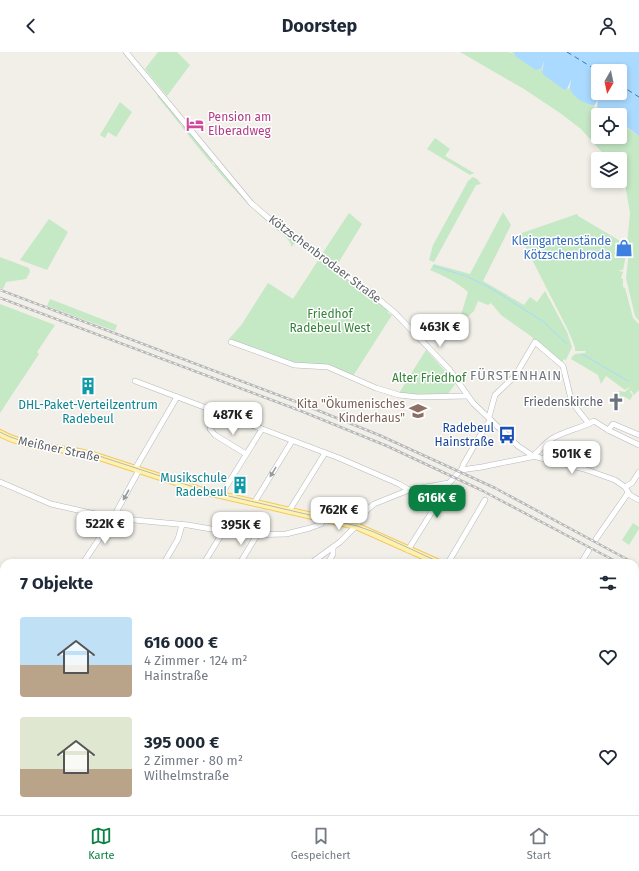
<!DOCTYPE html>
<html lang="de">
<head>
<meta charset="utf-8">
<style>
	:root { --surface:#fff; --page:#f6f6f7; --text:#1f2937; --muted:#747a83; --line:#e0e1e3; --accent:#0b8043 }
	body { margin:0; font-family:"Fira Sans",sans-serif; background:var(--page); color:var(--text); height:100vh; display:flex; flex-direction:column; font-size:15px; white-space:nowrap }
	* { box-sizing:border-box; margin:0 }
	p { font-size:13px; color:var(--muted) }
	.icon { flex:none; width:22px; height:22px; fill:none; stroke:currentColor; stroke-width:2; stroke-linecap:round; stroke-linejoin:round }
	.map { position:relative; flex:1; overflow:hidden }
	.sheet { position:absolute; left:0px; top:507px; width:639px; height:256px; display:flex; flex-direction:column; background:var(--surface); border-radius:12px 12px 0 0; box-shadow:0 2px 6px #0003 }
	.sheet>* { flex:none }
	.needle { width:26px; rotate:189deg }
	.controls { position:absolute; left:591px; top:12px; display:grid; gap:8px }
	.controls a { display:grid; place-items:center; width:36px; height:36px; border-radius:4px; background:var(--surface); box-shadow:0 2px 6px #0003; font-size:20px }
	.price { position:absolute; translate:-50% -34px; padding:0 9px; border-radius:8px; background:#fff; color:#222; font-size:13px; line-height:26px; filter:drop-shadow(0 1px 2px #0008) }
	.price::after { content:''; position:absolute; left:50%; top:24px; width:12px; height:9px; margin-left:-6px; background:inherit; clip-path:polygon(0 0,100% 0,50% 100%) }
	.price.current { background:var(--accent); color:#fff }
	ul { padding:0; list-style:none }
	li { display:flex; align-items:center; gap:12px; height:100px; padding:0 20px }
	li span { display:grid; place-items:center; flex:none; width:112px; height:80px; border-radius:4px; color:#555 }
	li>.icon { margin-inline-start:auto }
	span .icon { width:48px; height:48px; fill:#fffc; stroke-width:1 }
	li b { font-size:17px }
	h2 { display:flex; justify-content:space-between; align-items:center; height:48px; padding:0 20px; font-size:17px }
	header { display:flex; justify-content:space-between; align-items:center; height:52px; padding:0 20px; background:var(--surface); font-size:18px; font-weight:700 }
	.tab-bar { display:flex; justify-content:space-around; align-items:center; height:56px; border-top:1px solid var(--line); background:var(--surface); font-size:11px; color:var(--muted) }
	.tab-bar a { display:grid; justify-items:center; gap:2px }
	.tab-bar .current { color:var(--accent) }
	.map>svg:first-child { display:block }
	.green { fill:#c5e8c5 }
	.water { fill:#aadaff; fill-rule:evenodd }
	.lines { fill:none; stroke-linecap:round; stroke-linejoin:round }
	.stream { stroke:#aadaff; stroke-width:1 }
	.ferry { stroke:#4174aa; stroke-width:1; stroke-dasharray:5 4; stroke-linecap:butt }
	.minor-casing { stroke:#b5b8bc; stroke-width:6 }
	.major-casing { stroke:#f2c960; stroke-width:8 }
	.minor { stroke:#fff; stroke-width:5 }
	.major { stroke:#fff2af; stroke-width:6 }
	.tram { stroke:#b6b7b8; stroke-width:1 }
	.rail-casing { stroke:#b6b7b8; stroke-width:2.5 }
	.rail { stroke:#fff; stroke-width:1; stroke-dasharray:3; stroke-linecap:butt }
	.oneway { fill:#979a9d }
	.labels { text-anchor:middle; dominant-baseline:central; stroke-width:3; stroke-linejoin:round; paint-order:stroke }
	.hotel-label { font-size:12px; fill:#b23c85; stroke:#fff; text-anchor:start }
	.shop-label { font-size:12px; fill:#366cbe; stroke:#fff; text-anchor:end }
	.street-label { font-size:12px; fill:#5f6368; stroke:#fff }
	.park-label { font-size:12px; fill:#348238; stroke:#fff }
	.worship-label { font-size:12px; fill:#5b616d; stroke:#fff; text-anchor:end }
	.education-label { font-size:12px; fill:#785e54; stroke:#fff; text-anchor:end }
	.culture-label { font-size:12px; fill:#0d838f; stroke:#fff }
	.transit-label { font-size:12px; fill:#164399; stroke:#fff; text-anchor:end }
	.neighbourhood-label { font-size:13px; letter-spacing:1px; fill:#70757a; stroke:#fff }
</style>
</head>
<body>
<header><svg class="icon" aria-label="back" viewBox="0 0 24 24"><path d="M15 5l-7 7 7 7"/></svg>Doorstep<svg class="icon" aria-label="person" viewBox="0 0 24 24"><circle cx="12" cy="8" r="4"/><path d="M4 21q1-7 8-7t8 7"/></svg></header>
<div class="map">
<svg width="639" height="763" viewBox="0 0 639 763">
	<rect width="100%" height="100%" fill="#f1efe8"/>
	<g class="green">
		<polygon points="158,0 177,0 190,13 167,44 145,17"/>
		<path d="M460,0h49l1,1 4,-1 1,4 24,14 2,-1 2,-8 -1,11 22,18 6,-2 3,6 15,10 9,4 6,7h-5v22h22l1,-13 18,12v185l-4,-5 -9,-38 4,-35 -2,2 -5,25h-5l5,2 -2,6 2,1v8l2,1 8,30 6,6v66l-5,5 -3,-5 -1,2 3,3 -3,5 -5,-3 -8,-1 2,-5 6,1 4,-4 1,1 -1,-2 -4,3 -19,-14 -5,8 -3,-9 -27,-16c3,-7 8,-5 14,-6l1,-2h-11v-4l-7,-17 -49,-96 58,-20 1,2 49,29 3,-32 -5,-29 -3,-7 -2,-3v-15h-12l-27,-30 -21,-16 -36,-24z"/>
		<path d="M158,43l23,27 -1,1 2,3h2l29,35 -1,2 2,2h2l32,38 30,26v1l15,10 2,3 -4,4c1,-8 -16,-18 -22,-24 -43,-37 -76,-83 -112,-127z"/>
		<polygon points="120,50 132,60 116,85 108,80 105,86 100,83"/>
		<polygon points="435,86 450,97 445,104 474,121 470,123 427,97"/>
		<polygon points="473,125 477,127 481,132 476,133 434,210 429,208 433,193 438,184 468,129"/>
		<path d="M503,160l8,13 -28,56 41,24 6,-8 7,5 8,-11 22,41 5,15 -6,13 -2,-1 -2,3 -27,-21 -3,-4 -31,-22 -10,-12 -3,2 -10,-4 -4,10 -10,9 -4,-2 8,-26c-11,-10 -24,-16 -38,-22l4,-6 36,10z"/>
		<polygon points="349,161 362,172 337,213 322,202"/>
		<polygon points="49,167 68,180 47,218 20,208"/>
		<polygon points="0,205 29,216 30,220 26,227 6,230 3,237 0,236"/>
		<path d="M319,207l56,41 1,2c5,0 12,5 12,11l4,2 -39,61 -27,-12h-28l-34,-13 -33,-10 -2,-2 13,-15 26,-41 25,16z"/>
		<polygon points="50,247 117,273 115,279 47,254"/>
		<polygon points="0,252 55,273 37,300 39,302 0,361"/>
		<polygon points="426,298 456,331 447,343 418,343 399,341"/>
		<polygon points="633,471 639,475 639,477 629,493 622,488"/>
	</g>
	<path class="water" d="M514,0h125v84l-15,-11 1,-7 -5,6v-9h-17l-6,-7 1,-9 -4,7c-8,-2 -21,-8 -24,-17 -1,-2 1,-6 1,-9l-4,9 -3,1 -20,-15 -2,-3 2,-11 -3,8 -5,1 -21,-14zM598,19h22v22h-22z"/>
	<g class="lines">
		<g class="stream">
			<polyline points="433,214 466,224 492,237 544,270 567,292"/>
			<polyline points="582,302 628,329"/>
		</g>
		<g class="ferry">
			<polyline points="567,0 598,19"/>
			<polyline points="620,33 639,45"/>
		</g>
		<g class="minor-casing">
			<g id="minor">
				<polyline points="126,0 251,151 281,177 371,241 395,261 449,317 473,351 518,394 533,404 584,417 615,428 625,435 630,443 639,448"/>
				<polyline points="231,290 294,313 328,315 376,336 399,343 417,345 468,344"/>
				<polyline points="135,329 339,406 399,432 409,438"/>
				<polyline points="489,365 495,343 515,324 535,290 563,314 571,347 574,353 589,372"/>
				<polyline points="210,377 215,383 246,402"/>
				<polyline points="608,378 613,372 639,383"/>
				<polyline points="135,417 177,345"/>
				<polyline points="462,417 463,413 485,375 491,368"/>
				<polyline points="0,430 51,452 113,466 188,473 246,483 286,482 310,476 321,472 324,467"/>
				<polyline points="625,435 632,431 639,420"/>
				<polyline points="221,443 262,377"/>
				<polyline points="254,451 292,389"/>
				<polyline points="289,459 325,401"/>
				<polyline points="596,487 628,441"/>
				<polyline points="408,498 445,439 446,432"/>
				<polyline points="83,511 113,466 139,418"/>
				<polyline points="164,511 178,487 182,473"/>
				<polyline points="204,511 223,480"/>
				<polyline points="240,511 257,483"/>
				<path d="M311,511l29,-21 16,-16 11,-16 7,-6 35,-14 40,-7 12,-13 21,-3 49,-10c7,-4 12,-12 19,-17 13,-9 30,-11 44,-19l14,9 31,15"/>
				<polyline points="328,511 333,502 333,495"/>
				<polyline points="448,511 485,448"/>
				<polyline points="581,511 589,498"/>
				<polyline points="0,566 4,567"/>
				<polyline points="0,635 4,629"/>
				<polyline points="0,644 4,646"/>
				<polyline points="635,679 639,682"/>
				<polyline points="0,730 4,728"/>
				<polyline points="635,739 639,732"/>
				<polyline points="0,759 17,763"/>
				<polyline points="242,759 256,763"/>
				<polyline points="480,759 487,763"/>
				<polyline points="35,763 38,759"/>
				<polyline points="233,763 235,759"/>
				<polyline points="280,763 283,759"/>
				<polyline points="351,763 354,759"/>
				<polyline points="427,763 429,759"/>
				<polyline points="539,763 542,759"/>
				<polyline points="620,763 623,759"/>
			</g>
		</g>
		<g class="major-casing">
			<g id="major">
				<path d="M0,381c28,16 62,14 93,22l110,36 153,35 83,37"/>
				<polyline points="635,592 639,594"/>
			</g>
		</g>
		<use href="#minor" class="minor"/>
		<use href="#major" class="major"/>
		<g class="tram">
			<path d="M0,380c29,16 62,13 93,22l110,36 154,36 17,6 67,31"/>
			<polyline points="635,593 639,594"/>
		</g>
		<g class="rail-casing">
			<g id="rail">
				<polyline points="0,238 302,352 379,383 495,436 634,511"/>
				<polyline points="0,246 301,359 387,394 481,438 619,511"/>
				<polyline points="635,520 639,522"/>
			</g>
		</g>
		<use href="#rail" class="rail"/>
	</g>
	<defs><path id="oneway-solid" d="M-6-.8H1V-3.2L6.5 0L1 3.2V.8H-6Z"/></defs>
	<g class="oneway">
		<use href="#oneway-solid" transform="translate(273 420) rotate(121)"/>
		<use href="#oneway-solid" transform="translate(126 443) rotate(119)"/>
	</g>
	<defs>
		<g id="hotel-bare" transform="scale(1.38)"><path d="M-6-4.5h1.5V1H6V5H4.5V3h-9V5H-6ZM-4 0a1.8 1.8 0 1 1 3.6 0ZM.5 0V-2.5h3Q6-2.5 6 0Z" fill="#d1479c" stroke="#fff" stroke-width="2.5" paint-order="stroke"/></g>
		<g id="shop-bare" transform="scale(1.38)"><path d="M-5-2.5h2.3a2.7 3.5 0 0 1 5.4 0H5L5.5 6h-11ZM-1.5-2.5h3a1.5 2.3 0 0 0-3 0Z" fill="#3f7fe0" stroke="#fff" stroke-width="2.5" paint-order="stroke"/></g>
		<g id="building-bare" transform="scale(1.38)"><path d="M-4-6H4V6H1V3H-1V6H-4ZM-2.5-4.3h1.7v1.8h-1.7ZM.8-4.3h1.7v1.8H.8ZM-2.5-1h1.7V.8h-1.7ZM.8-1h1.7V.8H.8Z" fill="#0f9aa8" stroke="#fff" stroke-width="2.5" paint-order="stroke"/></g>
		<g id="church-bare" transform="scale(1.38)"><path d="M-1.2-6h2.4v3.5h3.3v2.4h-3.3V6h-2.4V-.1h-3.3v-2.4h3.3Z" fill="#6b7280" stroke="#fff" stroke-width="2.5" paint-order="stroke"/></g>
		<g id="school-bare" transform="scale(1.38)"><path d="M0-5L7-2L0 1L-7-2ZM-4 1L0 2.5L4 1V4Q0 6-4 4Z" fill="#8d6e63" stroke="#fff" stroke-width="2.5" paint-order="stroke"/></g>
		<g id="bus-bare" transform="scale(1.38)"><path d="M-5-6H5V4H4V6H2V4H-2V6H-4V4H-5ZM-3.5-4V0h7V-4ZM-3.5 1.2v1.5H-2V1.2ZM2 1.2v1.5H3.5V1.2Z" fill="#1a4fb4" stroke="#fff" stroke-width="2.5" paint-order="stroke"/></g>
	</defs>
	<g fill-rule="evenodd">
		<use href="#hotel-bare" x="195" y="72"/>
		<use href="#shop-bare" x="624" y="196"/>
		<use href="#building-bare" x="88" y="334"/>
		<use href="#church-bare" x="616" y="350"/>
		<use href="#school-bare" x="418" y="359"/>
		<use href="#bus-bare" x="507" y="383"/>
		<use href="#building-bare" x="240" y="433"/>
	</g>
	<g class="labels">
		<g class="hotel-label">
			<text x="208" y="65">Pension am<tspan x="208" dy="14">Elberadweg</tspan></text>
		</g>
		<g class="shop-label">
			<text x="611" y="189">Kleingartenstände<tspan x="611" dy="14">Kötzschenbroda</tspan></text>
		</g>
		<g class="street-label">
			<text transform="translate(325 207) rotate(37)">Kötzschenbrodaer Straße</text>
			<text transform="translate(59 397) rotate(12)">Meißner Straße</text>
		</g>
		<g class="park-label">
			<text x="330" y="262">Friedhof<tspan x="330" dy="14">Radebeul West</tspan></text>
			<text x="429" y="326">Alter Friedhof</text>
		</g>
		<g class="worship-label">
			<text x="603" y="350">Friedenskirche</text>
		</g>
		<g class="education-label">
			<text x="405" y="352">Kita "Ökumenisches<tspan x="405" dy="14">Kinderhaus"</tspan></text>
		</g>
		<g class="culture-label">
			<text x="88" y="353">DHL-Paket-Verteilzentrum<tspan x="88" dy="14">Radebeul</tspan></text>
			<text x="227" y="426" text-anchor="end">Musikschule<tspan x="227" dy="14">Radebeul</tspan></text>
		</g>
		<g class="transit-label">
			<text x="494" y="376">Radebeul<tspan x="494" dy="14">Hainstraße</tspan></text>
		</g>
		<g class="neighbourhood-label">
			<text x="516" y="323">FÜRSTENHAIN</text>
		</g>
	</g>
</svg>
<div class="controls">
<a><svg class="needle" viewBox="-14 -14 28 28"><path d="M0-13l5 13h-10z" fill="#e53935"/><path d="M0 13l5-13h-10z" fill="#747a83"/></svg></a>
<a><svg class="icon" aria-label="locate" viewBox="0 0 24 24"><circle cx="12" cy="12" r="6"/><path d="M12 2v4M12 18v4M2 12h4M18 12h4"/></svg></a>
<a><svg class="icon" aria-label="layers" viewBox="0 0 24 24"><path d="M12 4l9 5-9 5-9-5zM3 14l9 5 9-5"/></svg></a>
</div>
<b class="price" style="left:440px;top:296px">463K €</b>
<b class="price" style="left:233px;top:384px">487K €</b>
<b class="price" style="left:572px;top:423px">501K €</b>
<b class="price current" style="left:437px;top:467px">616K €</b>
<b class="price" style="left:339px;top:479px">762K €</b>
<b class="price" style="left:105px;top:493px">522K €</b>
<b class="price" style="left:241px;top:494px">395K €</b>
<section class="sheet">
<h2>7 Objekte<svg class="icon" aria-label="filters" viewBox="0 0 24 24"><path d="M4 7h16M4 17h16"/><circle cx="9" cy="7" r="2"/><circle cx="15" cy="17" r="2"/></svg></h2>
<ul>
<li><span style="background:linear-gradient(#bfe0f5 60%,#b9a48a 0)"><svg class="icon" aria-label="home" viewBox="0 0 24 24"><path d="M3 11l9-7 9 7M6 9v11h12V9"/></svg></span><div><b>616 000 €</b><p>4 Zimmer · 124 m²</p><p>Hainstraße</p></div><svg class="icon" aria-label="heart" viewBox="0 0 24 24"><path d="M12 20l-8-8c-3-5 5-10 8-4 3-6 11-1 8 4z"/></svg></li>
<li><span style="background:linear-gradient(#dfe7d0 65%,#b9a48a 0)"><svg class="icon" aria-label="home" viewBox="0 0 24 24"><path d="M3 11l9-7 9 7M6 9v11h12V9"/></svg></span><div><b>395 000 €</b><p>2 Zimmer · 80 m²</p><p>Wilhelmstraße</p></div><svg class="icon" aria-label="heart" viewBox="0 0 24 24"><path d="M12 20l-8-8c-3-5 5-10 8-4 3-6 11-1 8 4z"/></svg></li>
</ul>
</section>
</div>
<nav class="tab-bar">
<a class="current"><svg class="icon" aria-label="map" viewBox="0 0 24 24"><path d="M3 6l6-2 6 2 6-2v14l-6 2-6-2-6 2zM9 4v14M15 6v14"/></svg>Karte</a>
<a><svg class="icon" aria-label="saved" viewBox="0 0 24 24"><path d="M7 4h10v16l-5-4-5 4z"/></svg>Gespeichert</a>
<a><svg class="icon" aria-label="home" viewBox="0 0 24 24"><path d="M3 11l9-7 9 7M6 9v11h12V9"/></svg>Start</a>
</nav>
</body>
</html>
